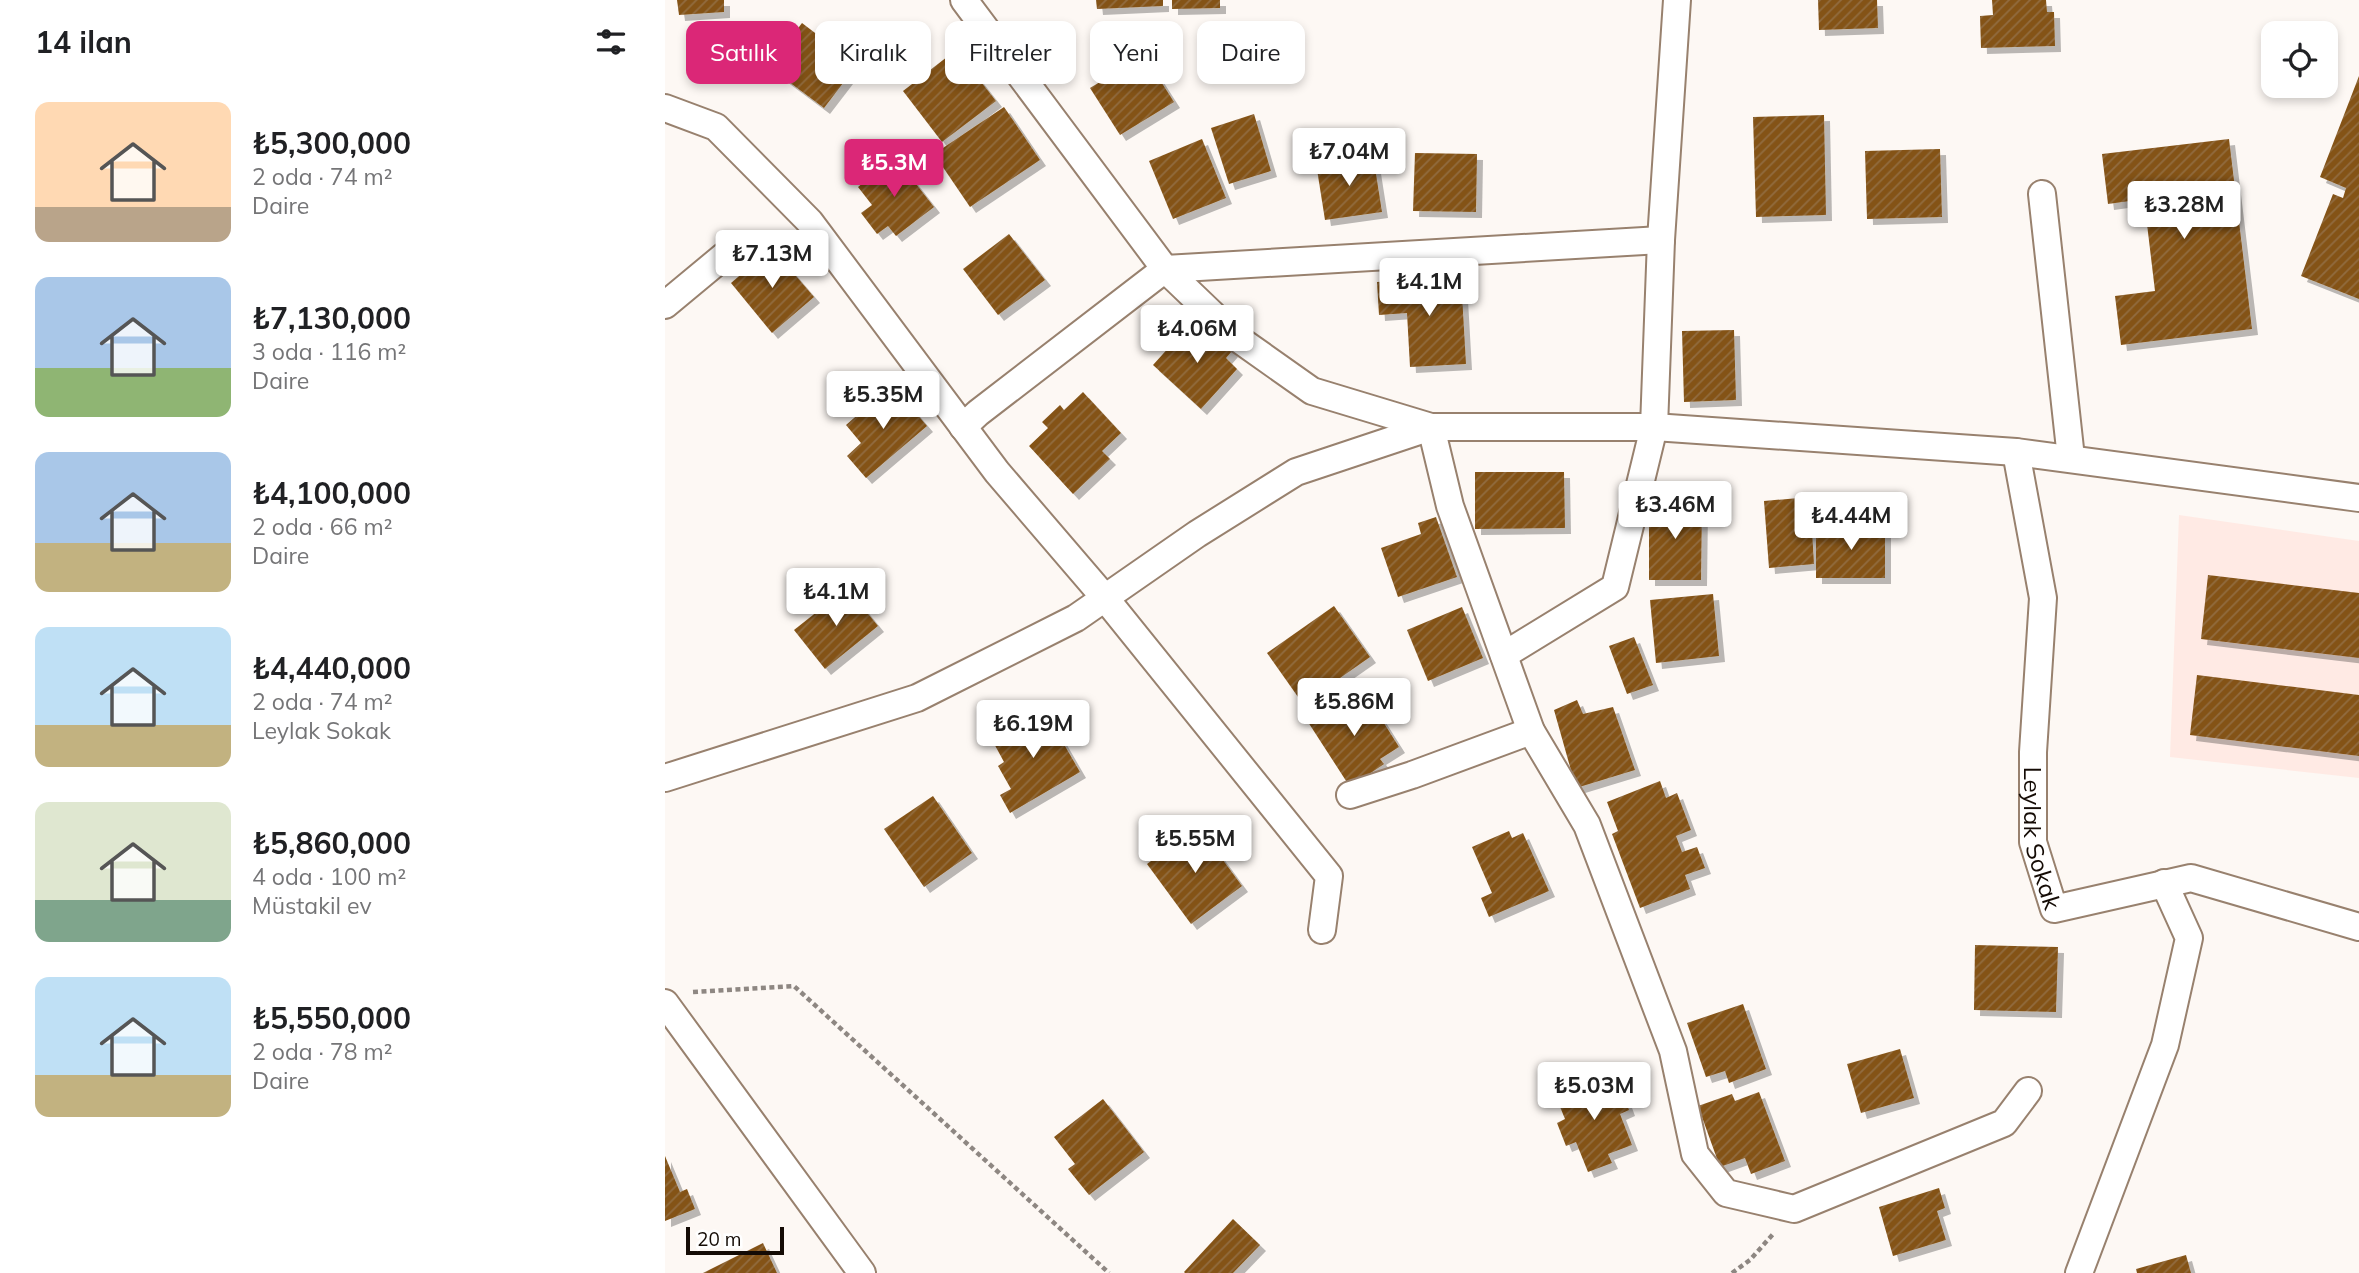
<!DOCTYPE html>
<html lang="tr">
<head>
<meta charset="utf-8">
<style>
	:root { --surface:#fff; --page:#f2f2f2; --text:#202124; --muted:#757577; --accent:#db2777 }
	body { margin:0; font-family:Mulish,sans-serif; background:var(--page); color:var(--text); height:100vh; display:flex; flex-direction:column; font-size:26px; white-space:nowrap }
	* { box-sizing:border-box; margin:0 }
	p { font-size:23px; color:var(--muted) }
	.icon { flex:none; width:38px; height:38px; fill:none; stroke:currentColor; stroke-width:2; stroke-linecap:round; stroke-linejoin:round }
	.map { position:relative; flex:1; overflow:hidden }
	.sheet { display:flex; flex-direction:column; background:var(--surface); width:665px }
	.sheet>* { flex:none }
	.top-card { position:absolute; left:21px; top:21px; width:665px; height:63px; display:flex; gap:14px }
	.buttons { position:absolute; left:1596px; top:21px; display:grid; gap:14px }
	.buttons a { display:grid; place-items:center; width:77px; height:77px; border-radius:14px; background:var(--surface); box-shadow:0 4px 10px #0003; font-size:35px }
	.scale { position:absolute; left:21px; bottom:18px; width:98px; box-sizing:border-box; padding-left:7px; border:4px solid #140b05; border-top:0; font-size:19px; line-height:24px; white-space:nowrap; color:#140b05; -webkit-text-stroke:5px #fff; paint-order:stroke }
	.price { position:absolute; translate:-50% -60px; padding:0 16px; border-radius:7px; background:#fff; color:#222; font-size:23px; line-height:46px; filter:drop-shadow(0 2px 4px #0008) }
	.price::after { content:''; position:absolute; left:50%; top:42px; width:21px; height:16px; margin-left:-10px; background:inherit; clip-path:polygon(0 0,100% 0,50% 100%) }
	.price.selected { background:var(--accent); color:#fff }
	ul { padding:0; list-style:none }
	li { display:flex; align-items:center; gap:21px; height:175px; padding:0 35px }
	li span { display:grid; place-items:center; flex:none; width:196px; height:140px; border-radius:14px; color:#555 }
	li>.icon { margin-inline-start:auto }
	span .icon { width:84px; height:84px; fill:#fffc; stroke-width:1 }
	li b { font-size:30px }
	h2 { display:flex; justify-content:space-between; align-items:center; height:84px; padding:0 35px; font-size:30px }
	.pill { padding:0 24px; border-radius:14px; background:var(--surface); box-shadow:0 4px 10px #0003; font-size:24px; line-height:63px }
	.pill.selected { background:var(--accent); color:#fff }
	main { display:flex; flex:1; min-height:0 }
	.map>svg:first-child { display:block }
	.commercial { fill:#ffeae4 }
	.building { fill:url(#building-hatch); filter:url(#shadow) }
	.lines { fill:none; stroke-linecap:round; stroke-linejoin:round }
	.minor-casing { stroke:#98816e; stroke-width:30 }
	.path { stroke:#8e8782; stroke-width:4.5; stroke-dasharray:5 3.5; stroke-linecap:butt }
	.minor { stroke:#fff; stroke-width:26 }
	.labels { text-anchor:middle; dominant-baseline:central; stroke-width:7; stroke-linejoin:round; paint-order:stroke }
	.street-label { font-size:24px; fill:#140b05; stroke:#fff }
</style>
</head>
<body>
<main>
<section class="sheet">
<h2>14 ilan<svg class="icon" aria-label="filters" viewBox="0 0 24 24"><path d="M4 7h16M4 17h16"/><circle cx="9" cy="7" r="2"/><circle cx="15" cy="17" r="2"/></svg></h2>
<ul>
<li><span style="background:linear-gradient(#ffd9b3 75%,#b9a48a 0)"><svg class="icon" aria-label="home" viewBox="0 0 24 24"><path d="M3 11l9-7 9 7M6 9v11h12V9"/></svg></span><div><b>₺5,300,000</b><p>2 oda · 74 m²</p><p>Daire</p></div></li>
<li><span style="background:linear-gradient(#a9c7e8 65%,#8fb573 0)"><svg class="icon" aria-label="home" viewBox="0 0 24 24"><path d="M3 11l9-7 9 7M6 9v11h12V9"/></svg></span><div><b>₺7,130,000</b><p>3 oda · 116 m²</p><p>Daire</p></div></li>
<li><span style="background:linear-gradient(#a9c7e8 65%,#c2b280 0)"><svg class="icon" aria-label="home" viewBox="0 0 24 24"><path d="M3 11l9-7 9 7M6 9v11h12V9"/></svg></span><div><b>₺4,100,000</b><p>2 oda · 66 m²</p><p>Daire</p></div></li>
<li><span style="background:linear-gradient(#bfe0f5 70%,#c2b280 0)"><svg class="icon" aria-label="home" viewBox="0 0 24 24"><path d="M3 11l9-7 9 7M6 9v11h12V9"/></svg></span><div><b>₺4,440,000</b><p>2 oda · 74 m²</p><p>Leylak Sokak</p></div></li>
<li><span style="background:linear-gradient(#dfe7d0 70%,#7fa58c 0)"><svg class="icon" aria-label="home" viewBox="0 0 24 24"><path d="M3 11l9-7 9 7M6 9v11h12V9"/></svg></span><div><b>₺5,860,000</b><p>4 oda · 100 m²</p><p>Müstakil ev</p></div></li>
<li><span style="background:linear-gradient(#bfe0f5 70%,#c2b280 0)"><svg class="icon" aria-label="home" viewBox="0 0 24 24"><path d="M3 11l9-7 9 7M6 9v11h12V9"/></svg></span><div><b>₺5,550,000</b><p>2 oda · 78 m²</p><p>Daire</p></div></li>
</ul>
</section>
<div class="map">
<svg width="1694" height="1273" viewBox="0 0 1694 1273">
	<defs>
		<pattern id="building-hatch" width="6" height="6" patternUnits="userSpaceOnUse" patternTransform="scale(1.75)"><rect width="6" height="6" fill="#845318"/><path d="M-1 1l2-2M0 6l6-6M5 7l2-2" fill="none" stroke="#916c3f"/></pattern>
		<filter id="shadow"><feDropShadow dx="6" dy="6" stdDeviation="0" flood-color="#0004"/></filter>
	</defs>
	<rect width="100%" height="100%" fill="#fdf8f4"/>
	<polygon class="commercial" points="1514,515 1694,541 1694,778 1505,757"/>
	<g class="building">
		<polygon points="12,0 59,0 59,12 14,15"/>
		<polygon points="431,0 498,0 498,6 432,9"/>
		<polygon points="507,0 555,0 555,8 507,9"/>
		<polygon points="1153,0 1212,0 1213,28 1154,30"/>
		<polygon points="1327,0 1381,0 1382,12 1389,12 1390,46 1316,48 1315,16 1328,15"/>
		<polygon points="137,23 192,65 159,108 104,67"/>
		<polygon points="291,50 331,101 277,142 238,91"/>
		<polygon points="479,55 509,102 455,135 425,88"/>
		<polygon points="1694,76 1694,299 1636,276 1668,194 1678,198 1681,188 1655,177"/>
		<polygon points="339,107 375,160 305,207 269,154"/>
		<polygon points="589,114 606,171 564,184 546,128"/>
		<polygon points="1159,115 1161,215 1091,217 1088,117"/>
		<polygon points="537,139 561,198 508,219 484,161"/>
		<polygon points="1564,139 1587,329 1456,345 1450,296 1490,291 1479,199 1443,204 1437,154"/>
		<polygon points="1275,149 1277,217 1202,219 1200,151"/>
		<polygon points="750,153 812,154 811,212 748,211"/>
		<polygon points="708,155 717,212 660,220 651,163"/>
		<polygon points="230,157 269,207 231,236 223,226 212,234 196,213 207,205 193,187"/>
		<polygon points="344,234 380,280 333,315 298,269"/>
		<polygon points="107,248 149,297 107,333 66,283"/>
		<polygon points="796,277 801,364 745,367 742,313 714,315 712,282"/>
		<polygon points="524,325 537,336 544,330 567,351 561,358 572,369 536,409 488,365"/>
		<polygon points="1069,330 1071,400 1019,402 1017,331"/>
		<polygon points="227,385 262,426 201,478 182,456 196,443 181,425"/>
		<polygon points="418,392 456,433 437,451 445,459 408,494 364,446 383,428 377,422 395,405 399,410"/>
		<polygon points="810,472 899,472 900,528 810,529"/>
		<polygon points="1145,497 1149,564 1104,568 1099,501"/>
		<polygon points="984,503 1037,503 1036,580 984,580"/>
		<polygon points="771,517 792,577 733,597 716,548 756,534 753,523"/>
		<rect x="1151" y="527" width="69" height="51"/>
		<polygon points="1543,575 1694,593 1694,658 1536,639"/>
		<polygon points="182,588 213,626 160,669 129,630"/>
		<polygon points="1048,594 1054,656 991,663 985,600"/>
		<polygon points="669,606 705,657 638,704 602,653"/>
		<polygon points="797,607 818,658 763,681 742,630"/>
		<polygon points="969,637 988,685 962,694 944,646"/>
		<polygon points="1532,675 1694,695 1694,756 1525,735"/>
		<polygon points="700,693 734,747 715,759 719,764 685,787 643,722 677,700 681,705"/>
		<polygon points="912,700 918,714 948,707 970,770 911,788 889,710"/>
		<polygon points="378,708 415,772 345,813 335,795 346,789 333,766 339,762 326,738"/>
		<polygon points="995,781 1001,798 1012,793 1026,830 1011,836 1017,852 1032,847 1040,868 1020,875 1025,889 975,908 947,834 953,831 942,802"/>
		<polygon points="268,796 307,853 259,887 219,829"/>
		<polygon points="533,826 577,886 526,924 482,864"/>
		<polygon points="844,831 847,838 858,833 884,891 824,917 816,898 827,893 807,847"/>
		<polygon points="1310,945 1393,947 1391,1012 1309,1010"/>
		<polygon points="1078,1004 1101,1069 1064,1083 1060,1071 1041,1077 1022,1023"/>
		<polygon points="1235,1049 1249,1098 1196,1113 1182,1064"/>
		<polygon points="940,1077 947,1095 957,1091 964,1110 955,1114 967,1145 943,1154 947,1163 923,1172 911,1142 901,1146 892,1123 900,1119 891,1097"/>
		<polygon points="1094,1092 1120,1161 1086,1174 1080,1158 1055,1167 1033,1106 1067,1094 1070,1101"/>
		<polygon points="438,1099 479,1152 424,1195 403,1169 410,1164 389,1137"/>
		<polygon points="0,1156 15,1192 22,1189 30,1209 0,1221"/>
		<polygon points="1274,1188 1280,1208 1272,1211 1281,1240 1228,1256 1214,1207"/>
		<polygon points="568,1219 595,1245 568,1273 520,1273 519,1272"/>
		<polygon points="98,1243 112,1273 38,1273"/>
		<polygon points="1521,1255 1526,1273 1472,1273 1471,1269"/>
	</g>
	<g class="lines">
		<g class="minor-casing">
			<g id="minor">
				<polyline points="299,0 500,269 572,338 647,391 766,427 989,427 1351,452 1694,498"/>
				<polyline points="0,108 51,127 145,222 332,472 440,598 664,876 657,930"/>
				<polyline points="1377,194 1406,458"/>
				<polyline points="0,305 59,256"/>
				<polyline points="298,427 313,413 500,269 996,240"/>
				<path id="s1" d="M1351,452l27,146 -10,154v90l21,67 137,-31 168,49"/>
				<polyline points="839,655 950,587 989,427 996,240 1012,0"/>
				<polyline points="0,778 252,698 411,618 532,534 631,472 766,427 785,506 866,731 922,825 1008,1051 1030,1154 1061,1193 1129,1209 1339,1123 1363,1091"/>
				<polyline points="685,795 747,775 866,731"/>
				<polyline points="0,1003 197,1273"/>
				<polyline points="1414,1273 1500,1045 1524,938 1499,883"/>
			</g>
		</g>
		<g class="path">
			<polyline points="28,992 129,986 444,1273"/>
			<polyline points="1067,1273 1085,1260 1109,1233"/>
		</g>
		<use href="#minor" class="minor"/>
	</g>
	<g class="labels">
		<g class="street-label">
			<text stroke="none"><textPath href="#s1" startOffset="390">Leylak Sokak</textPath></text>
		</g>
	</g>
</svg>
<div class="buttons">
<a><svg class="icon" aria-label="locate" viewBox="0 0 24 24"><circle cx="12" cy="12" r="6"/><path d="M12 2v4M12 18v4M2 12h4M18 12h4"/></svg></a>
</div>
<div class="scale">20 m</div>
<b class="price" style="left:684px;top:188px">₺7.04M</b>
<b class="price selected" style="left:229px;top:199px">₺5.3M</b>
<b class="price" style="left:1519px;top:241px">₺3.28M</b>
<b class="price" style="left:107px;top:290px">₺7.13M</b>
<b class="price" style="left:764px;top:318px">₺4.1M</b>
<b class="price" style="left:532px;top:365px">₺4.06M</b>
<b class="price" style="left:218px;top:431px">₺5.35M</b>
<b class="price" style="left:1010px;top:541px">₺3.46M</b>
<b class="price" style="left:1186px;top:552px">₺4.44M</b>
<b class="price" style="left:171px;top:628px">₺4.1M</b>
<b class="price" style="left:689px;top:738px">₺5.86M</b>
<b class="price" style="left:368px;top:760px">₺6.19M</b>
<b class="price" style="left:530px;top:875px">₺5.55M</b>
<b class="price" style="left:929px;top:1122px">₺5.03M</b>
<div class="top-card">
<a class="pill selected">Satılık</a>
<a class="pill">Kiralık</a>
<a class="pill">Filtreler</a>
<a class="pill">Yeni</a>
<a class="pill">Daire</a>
</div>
</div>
</main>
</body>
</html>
